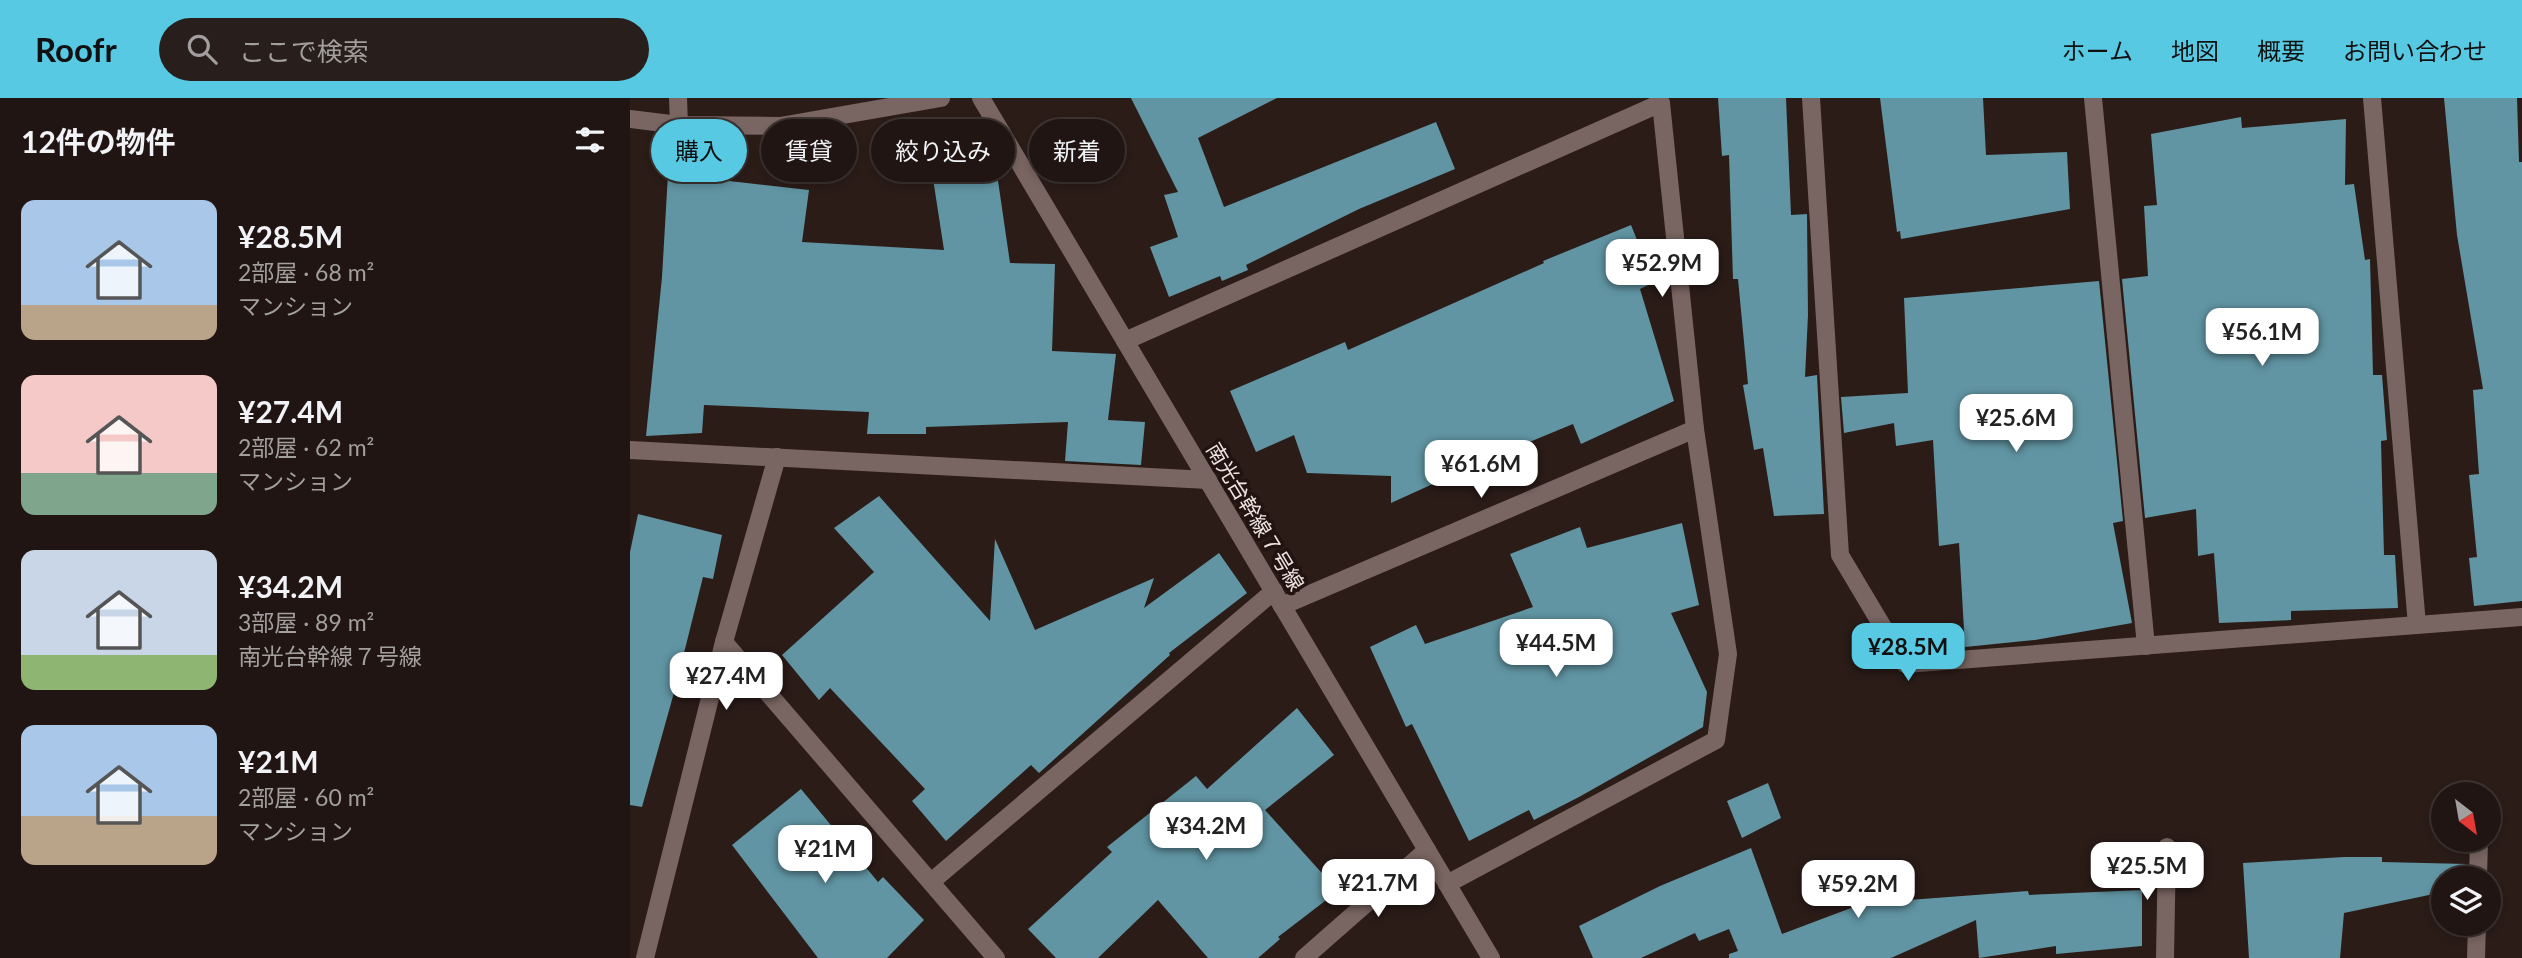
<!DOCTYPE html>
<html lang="ja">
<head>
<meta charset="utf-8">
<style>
	:root { --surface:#201512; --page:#281e1b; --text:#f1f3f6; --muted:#a29f9f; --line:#3d3432; --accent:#58c9e3 }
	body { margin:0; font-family:Lato,"Noto Sans JP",sans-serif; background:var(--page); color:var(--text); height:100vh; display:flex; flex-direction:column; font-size:26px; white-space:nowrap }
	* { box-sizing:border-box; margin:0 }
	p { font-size:23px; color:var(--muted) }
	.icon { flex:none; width:38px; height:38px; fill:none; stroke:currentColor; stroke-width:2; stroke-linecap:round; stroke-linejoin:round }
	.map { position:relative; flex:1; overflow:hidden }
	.panel { display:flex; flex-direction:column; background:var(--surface); width:630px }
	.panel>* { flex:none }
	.guide { position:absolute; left:21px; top:21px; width:665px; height:63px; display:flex; gap:14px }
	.needle { width:46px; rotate:149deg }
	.controls { position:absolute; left:1801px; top:684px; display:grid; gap:14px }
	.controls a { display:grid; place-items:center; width:70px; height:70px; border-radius:50%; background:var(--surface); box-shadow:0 4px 10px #0003,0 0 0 2px var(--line); font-size:35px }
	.price { position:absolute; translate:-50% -60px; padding:0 16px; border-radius:14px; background:#fff; color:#222; font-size:23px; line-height:46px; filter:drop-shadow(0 2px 4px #0008) }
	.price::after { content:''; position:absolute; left:50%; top:42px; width:21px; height:16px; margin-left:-10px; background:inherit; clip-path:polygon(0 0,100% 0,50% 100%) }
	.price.active { background:var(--accent); color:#111 }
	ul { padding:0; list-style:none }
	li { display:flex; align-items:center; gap:21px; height:175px; padding:0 21px }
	li span { display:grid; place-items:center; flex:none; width:196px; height:140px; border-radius:14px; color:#555 }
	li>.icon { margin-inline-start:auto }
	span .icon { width:84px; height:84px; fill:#fffc; stroke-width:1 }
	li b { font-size:30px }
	h2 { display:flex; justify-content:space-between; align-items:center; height:84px; padding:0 21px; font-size:30px }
	.pill { padding:0 24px; border-radius:32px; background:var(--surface); box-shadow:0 4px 10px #0003,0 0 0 2px var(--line); font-size:24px; line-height:63px }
	.pill.active { background:var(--accent); color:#111 }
	header { display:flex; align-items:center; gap:42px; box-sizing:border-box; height:98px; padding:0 35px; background:var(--accent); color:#111 }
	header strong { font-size:33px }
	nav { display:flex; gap:38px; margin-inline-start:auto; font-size:24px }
	.search { width:490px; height:63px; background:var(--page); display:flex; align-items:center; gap:18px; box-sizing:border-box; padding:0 24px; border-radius:38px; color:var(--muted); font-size:26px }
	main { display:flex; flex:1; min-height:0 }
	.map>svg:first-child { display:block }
	.building { fill:#6195a3 }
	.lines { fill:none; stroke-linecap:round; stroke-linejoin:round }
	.minor { stroke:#796561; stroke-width:18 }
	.labels { text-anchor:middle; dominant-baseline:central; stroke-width:7; stroke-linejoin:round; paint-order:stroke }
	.street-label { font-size:21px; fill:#efe4e2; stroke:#21130f }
</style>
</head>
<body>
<header>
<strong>Roofr</strong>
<div class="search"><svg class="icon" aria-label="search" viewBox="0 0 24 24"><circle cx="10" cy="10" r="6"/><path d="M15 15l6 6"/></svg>ここで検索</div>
<nav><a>ホーム</a><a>地図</a><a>概要</a><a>お問い合わせ</a></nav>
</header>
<main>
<section class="panel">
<h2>12件の物件<svg class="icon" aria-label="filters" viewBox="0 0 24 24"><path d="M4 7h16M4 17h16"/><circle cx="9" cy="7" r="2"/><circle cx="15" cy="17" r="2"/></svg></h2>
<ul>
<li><span style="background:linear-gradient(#a9c7e8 75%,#b9a48a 0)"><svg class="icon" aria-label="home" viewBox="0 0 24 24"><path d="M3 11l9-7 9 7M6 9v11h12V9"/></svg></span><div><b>¥28.5M</b><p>2部屋 · 68 m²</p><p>マンション</p></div></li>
<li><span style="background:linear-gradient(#f6c9c9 70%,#7fa58c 0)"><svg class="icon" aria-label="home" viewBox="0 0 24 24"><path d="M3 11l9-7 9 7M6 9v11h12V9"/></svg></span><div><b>¥27.4M</b><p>2部屋 · 62 m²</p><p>マンション</p></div></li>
<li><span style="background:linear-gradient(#c9d6e8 75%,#8fb573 0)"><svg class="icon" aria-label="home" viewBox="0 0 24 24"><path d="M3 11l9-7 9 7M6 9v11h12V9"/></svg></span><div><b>¥34.2M</b><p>3部屋 · 89 m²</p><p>南光台幹線７号線</p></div></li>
<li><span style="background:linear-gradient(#a9c7e8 65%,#b9a48a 0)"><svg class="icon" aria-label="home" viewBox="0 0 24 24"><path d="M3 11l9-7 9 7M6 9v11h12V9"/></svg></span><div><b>¥21M</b><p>2部屋 · 60 m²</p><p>マンション</p></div></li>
</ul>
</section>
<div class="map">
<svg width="1892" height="860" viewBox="0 0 1892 860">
	<rect width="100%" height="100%" fill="#2b1c18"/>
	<g class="building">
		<polygon points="501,0 647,0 568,40 594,109 806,24 825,71 729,111 616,167 618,172 592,183 590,178 539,199 520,149 548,139 534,97 548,94"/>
		<polygon points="1088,0 1156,0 1161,117 1177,116 1178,217 1175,279 1187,277 1194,416 1144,418 1133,350 1124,352 1113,287 1118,286 1108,181 1103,181 1099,57 1092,58"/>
		<polygon points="1250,0 1353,0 1356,57 1437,54 1440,111 1271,141 1270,133 1267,134"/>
		<polygon points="1814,0 1887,0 1889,64 1892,64 1892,503 1844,508 1839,460 1847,459 1839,377 1849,376 1843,292 1853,291 1827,137"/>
		<polygon points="1611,19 1612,30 1716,21 1715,87 1724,86 1735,162 1740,161 1743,277 1752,277 1757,342 1751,343 1754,457 1765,457 1768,510 1661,513 1661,522 1589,525 1584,455 1568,458 1566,411 1515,420 1492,181 1518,178 1514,108 1527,107 1521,36"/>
		<polygon points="366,69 380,165 425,166 422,253 486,256 478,322 515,324 511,367 435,363 438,324 296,329 296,336 237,336 239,314 74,307 72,335 16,338 32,179 38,76 179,92 172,144 314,152 302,74"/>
		<polygon points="1001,127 1024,184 1010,191 1044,303 951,346 943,326 849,365 761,405 761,378 677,375 664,337 626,354 600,293 715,244 718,252 914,165 913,163"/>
		<polygon points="1469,183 1493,423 1483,425 1502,525 1405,542 1335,549 1329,445 1309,448 1303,342 1266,348 1264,325 1214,335 1211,299 1278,295 1274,200"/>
		<polygon points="249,398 360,523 365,441 405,532 524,480 514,510 589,455 617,495 539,555 540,557 409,675 401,667 316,743 282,703 295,691 200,590 189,602 152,557 244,474 204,430"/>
		<polygon points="8,416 92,437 83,481 73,479 45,591 12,709 0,707 0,454"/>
		<polygon points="1052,425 1069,507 1041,515 1077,594 1073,629 949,699 904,722 899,712 839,743 782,626 776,629 740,549 786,527 795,546 903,509 880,456 950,429 957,450"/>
		<polygon points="667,610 704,657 635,712 708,793 648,839 650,841 628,860 578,860 528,802 468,860 426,860 398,831 482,754 477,749 566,678 577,691"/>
		<polygon points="1138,685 1151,720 1112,740 1097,703"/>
		<polygon points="171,691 248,784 253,779 294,822 257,860 188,860 102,747"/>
		<polygon points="1121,750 1152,836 1274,790 1279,802 1398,793 1399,797 1512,792 1512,848 1426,856 1426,848 1349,860 1346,822 1261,860 1099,860 1099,856 1108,853 1099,831 1069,843 1065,835 1011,860 963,860 949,828 1030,788"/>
		<polygon points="1714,759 1752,759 1752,764 1837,766 1837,780 1813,780 1813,794 1714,815 1710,860 1619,860 1613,765"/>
	</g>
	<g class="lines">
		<g class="minor">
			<polyline points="48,0 49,27"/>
			<polyline points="351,0 861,860"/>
			<polyline points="1181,0 1210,457 1275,566 1892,519"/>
			<polyline points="1463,0 1516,548"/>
			<polyline points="1742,0 1787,527"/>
			<polyline points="0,21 49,27 150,28 311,0"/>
			<polyline points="495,243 1031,5 1065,331 1098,556 1086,642 817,786"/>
			<polyline points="0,352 578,382"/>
			<polyline points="652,508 1065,331"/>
			<polyline points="94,544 366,860"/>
			<polyline points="1848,780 1849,742"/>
			<polyline points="301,784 644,493"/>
			<polyline points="15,860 94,544 147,359"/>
			<polyline points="674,860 797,752"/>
			<polyline points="1535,860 1537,749"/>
			<polyline points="1846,860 1847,826"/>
		</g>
	</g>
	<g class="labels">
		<g class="street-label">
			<text transform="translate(626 418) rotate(59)">南光台幹線７号線</text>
		</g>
	</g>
</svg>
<div class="controls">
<a><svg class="needle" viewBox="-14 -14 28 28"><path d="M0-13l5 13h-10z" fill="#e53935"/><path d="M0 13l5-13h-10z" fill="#a29f9f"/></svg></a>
<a><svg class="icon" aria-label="layers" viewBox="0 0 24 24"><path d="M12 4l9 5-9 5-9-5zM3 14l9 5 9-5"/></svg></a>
</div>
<b class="price" style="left:1032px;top:201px">¥52.9M</b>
<b class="price" style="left:1632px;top:270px">¥56.1M</b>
<b class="price" style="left:1386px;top:356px">¥25.6M</b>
<b class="price" style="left:851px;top:402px">¥61.6M</b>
<b class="price" style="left:926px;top:581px">¥44.5M</b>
<b class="price active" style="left:1278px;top:585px">¥28.5M</b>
<b class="price" style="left:96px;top:614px">¥27.4M</b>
<b class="price" style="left:576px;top:764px">¥34.2M</b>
<b class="price" style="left:195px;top:787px">¥21M</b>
<b class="price" style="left:1517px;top:804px">¥25.5M</b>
<b class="price" style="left:748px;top:821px">¥21.7M</b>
<b class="price" style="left:1228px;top:822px">¥59.2M</b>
<div class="guide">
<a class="pill active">購入</a>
<a class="pill">賃貸</a>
<a class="pill">絞り込み</a>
<a class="pill">新着</a>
</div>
</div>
</main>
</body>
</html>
